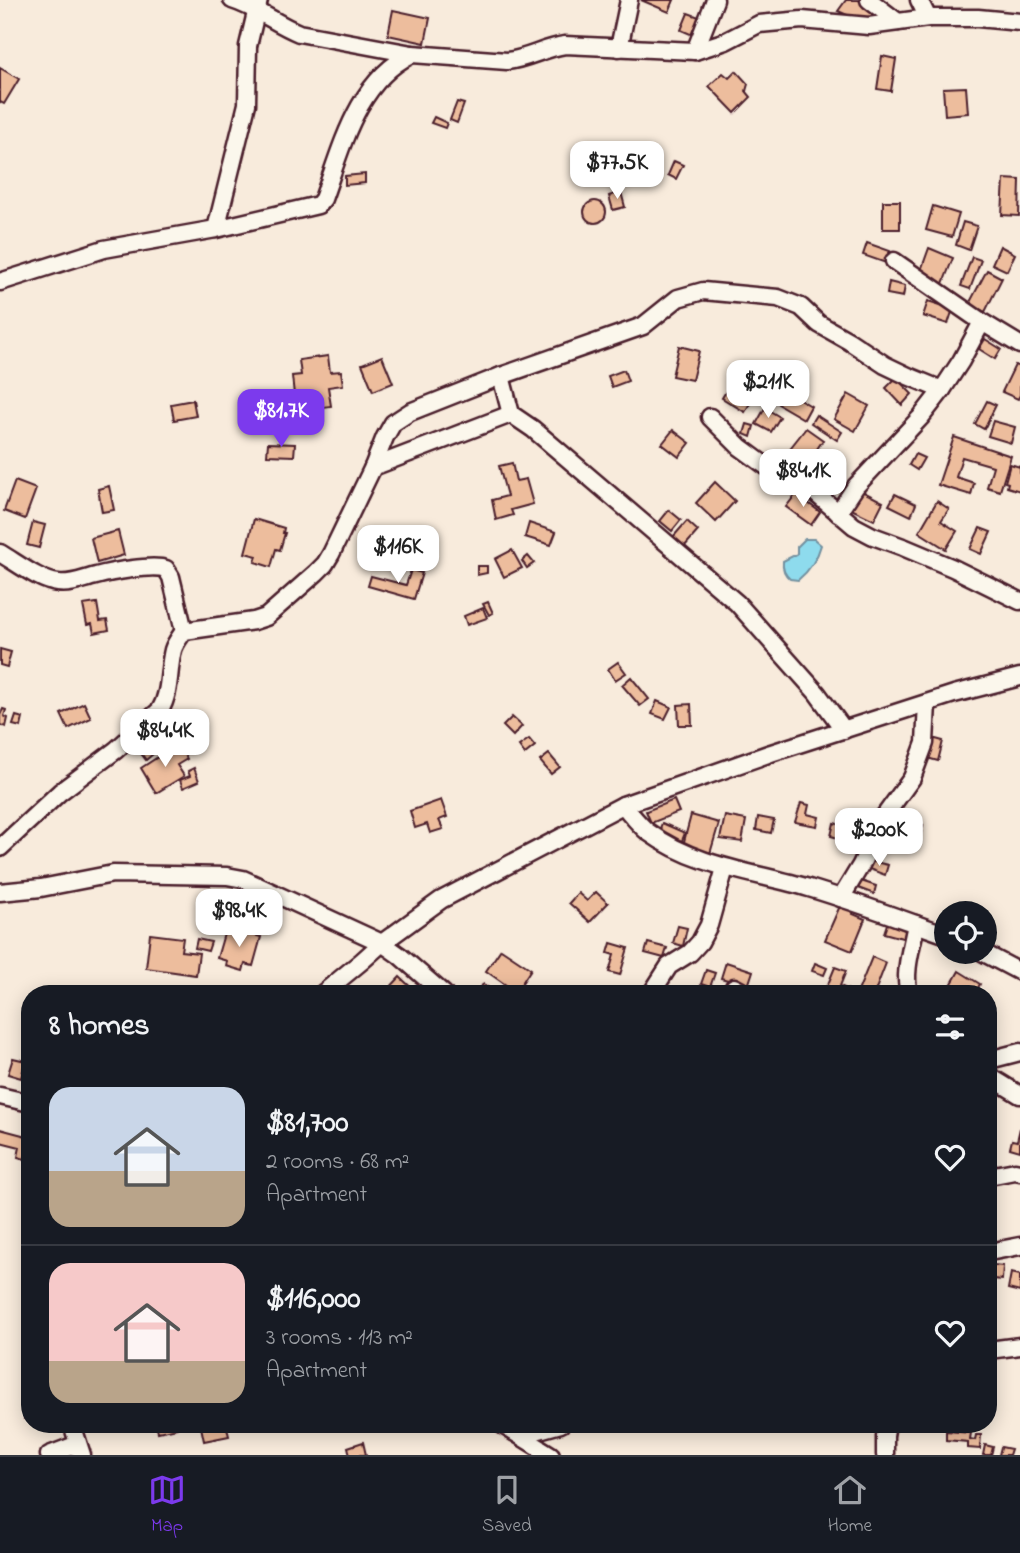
<!DOCTYPE html>
<html lang="en">
<head>
<meta charset="utf-8">
<style>
	:root { --surface:#171b24; --page:#242831; --text:#f1f3f6; --muted:#9ea1a6; --line:#363941; --accent:#7c3aed }
	body { margin:0; font-family:"Indie Flower",sans-serif; background:var(--page); color:var(--text); height:100vh; display:flex; flex-direction:column; font-size:26px; white-space:nowrap }
	* { box-sizing:border-box; margin:0 }
	p { font-size:23px; color:var(--muted) }
	.icon { flex:none; width:38px; height:38px; fill:none; stroke:currentColor; stroke-width:2; stroke-linecap:round; stroke-linejoin:round }
	.map { position:relative; flex:1; overflow:hidden }
	.panel { position:absolute; left:21px; top:985px; width:976px; height:448px; display:flex; flex-direction:column; background:var(--surface); border-radius:28px; box-shadow:0 4px 18px #0003 }
	.panel>* { flex:none }
	.fabs { position:absolute; left:934px; top:901px; display:grid; gap:14px }
	.fabs a { display:grid; place-items:center; width:63px; height:63px; border-radius:50%; background:var(--surface); box-shadow:0 4px 18px #0003; font-size:35px }
	.price { position:absolute; translate:-50% -60px; padding:0 16px; border-radius:14px; background:#fff; color:#222; font-size:23px; line-height:46px; filter:drop-shadow(0 2px 4px #0008) }
	.price::after { content:''; position:absolute; left:50%; top:42px; width:21px; height:16px; margin-left:-10px; background:inherit; clip-path:polygon(0 0,100% 0,50% 100%) }
	.price.selected { background:var(--accent); color:#fff }
	ul { padding:0; list-style:none }
	li { display:flex; align-items:center; gap:21px; height:175px; padding:0 28px }
	li+li { border-top:2px solid var(--line) }
	li span { display:grid; place-items:center; flex:none; width:196px; height:140px; border-radius:21px; color:#555 }
	li>.icon { margin-inline-start:auto }
	span .icon { width:84px; height:84px; fill:#fffc; stroke-width:1 }
	li b { font-size:30px }
	h2 { display:flex; justify-content:space-between; align-items:center; height:84px; padding:0 28px; font-size:30px }
	.menu { display:flex; justify-content:space-around; align-items:center; height:98px; border-top:2px solid var(--line); background:var(--surface); font-size:19px; color:var(--muted) }
	.menu a { display:grid; justify-items:center; gap:4px }
	.menu .selected { color:var(--accent) }
	.map>svg:first-child { display:block }
	.water { fill:#8edbed; stroke:#73909f; stroke-width:2 }
	.building { fill:#edbd9d; stroke:#4a1f2b; stroke-width:2 }
	.lines { fill:none; stroke-linecap:round; stroke-linejoin:round }
	.street-casing { stroke:#4a1f2b; stroke-width:21 }
	.street { stroke:#fbf7ec; stroke-width:16 }
</style>
</head>
<body>
<div class="map">
<svg width="1020" height="1455" viewBox="0 0 1020 1455">
	<rect width="100%" height="100%" fill="#f8ebdc"/>
	<filter id="ink" filterUnits="userSpaceOnUse"><feTurbulence type="fractalNoise" baseFrequency=".0143" numOctaves="2"/><feDisplacementMap in="SourceGraphic" scale="14" xChannelSelector="R" yChannelSelector="G"/><feConvolveMatrix kernelMatrix="1 2 1 2 8 2 1 2 1" color-interpolation-filters="sRGB"/></filter>
	<g filter="url(#ink)">
		<path class="water" d="M805,539h9l7,6c-4,15 -11,25 -23,35l-8,-1c-6,-5 -8,-10 -7,-18l14,-7v-7z"/>
		<g class="building">
			<polygon points="641,0 674,0 669,12"/>
			<polygon points="846,0 861,0 875,11 866,23 838,11"/>
			<polygon points="393,10 430,18 425,43 388,35"/>
			<polygon points="688,13 702,18 695,36 681,30"/>
			<polygon points="882,56 896,59 891,91 877,89"/>
			<polygon points="0,68 19,79 4,104 0,102"/>
			<polygon points="736,71 748,84 746,91 751,97 735,113 709,86 723,73 729,78"/>
			<polygon points="966,87 968,113 945,115 943,88"/>
			<polygon points="457,102 464,104 457,123 450,120"/>
			<polygon points="434,117 447,123 445,128 431,123"/>
			<polygon points="674,161 683,165 676,179 668,175"/>
			<polygon points="365,174 365,183 345,185 345,176"/>
			<polygon points="1004,179 1020,180 1019,216 1002,215"/>
			<polygon points="621,192 625,207 613,210 609,196"/>
			<circle cx="595" cy="212" r="11"/>
			<rect x="883" y="201" width="17" height="28"/>
			<polygon points="933,206 959,214 952,237 926,230"/>
			<polygon points="963,222 977,226 969,250 956,245"/>
			<polygon points="867,243 890,251 886,263 863,255"/>
			<polygon points="1000,246 1015,254 1007,271 992,264"/>
			<polygon points="929,248 953,258 942,286 919,276"/>
			<polygon points="972,257 981,260 970,289 961,286"/>
			<polygon points="987,270 1002,278 985,312 969,304"/>
			<polygon points="889,282 905,286 903,297 887,294"/>
			<polygon points="928,301 953,309 948,324 923,316"/>
			<polygon points="985,339 1001,349 995,359 979,349"/>
			<polygon points="679,346 699,351 692,380 672,376"/>
			<polygon points="328,356 330,372 341,371 343,385 328,387 331,406 308,409 307,402 295,404 292,376 301,375 299,360"/>
			<polygon points="382,356 393,383 373,391 362,364"/>
			<polygon points="1015,365 1020,367 1020,395 1018,399 1002,392"/>
			<polygon points="624,370 628,381 612,387 608,376"/>
			<polygon points="739,370 762,383 745,412 722,398"/>
			<polygon points="896,378 912,394 902,405 886,388"/>
			<polygon points="786,391 811,406 804,419 778,404"/>
			<polygon points="848,394 869,406 855,431 834,419"/>
			<polygon points="193,400 196,416 174,420 171,404"/>
			<polygon points="987,401 996,405 984,429 975,424"/>
			<polygon points="765,408 780,417 771,432 756,424"/>
			<polygon points="816,415 842,432 837,440 811,423"/>
			<polygon points="993,421 1015,427 1011,443 988,436"/>
			<polygon points="747,424 754,426 751,437 744,434"/>
			<polygon points="806,428 823,440 817,449 824,454 813,470 806,465 802,470 784,456"/>
			<polygon points="673,430 690,443 679,457 662,444"/>
			<polygon points="954,437 1011,456 1000,491 987,487 993,466 962,457 956,477 974,483 971,495 938,485"/>
			<polygon points="268,443 295,444 294,456 267,455"/>
			<polygon points="915,454 924,458 917,470 909,465"/>
			<polygon points="512,463 516,481 526,479 533,504 511,510 513,515 496,520 492,500 507,496 499,466"/>
			<polygon points="1010,464 1020,467 1020,491 1007,487 1008,483 1005,482"/>
			<polygon points="15,481 36,489 25,519 4,511"/>
			<polygon points="715,482 735,501 716,522 696,503"/>
			<polygon points="109,486 114,510 102,512 98,489"/>
			<polygon points="856,488 883,502 874,520 847,507"/>
			<polygon points="796,494 820,512 811,525 786,507"/>
			<polygon points="895,494 916,504 911,516 889,505"/>
			<polygon points="937,501 949,509 941,521 957,531 946,549 919,532"/>
			<polygon points="669,510 681,520 672,531 660,521"/>
			<polygon points="254,519 284,528 283,533 285,533 280,550 276,549 271,567 255,562 257,556 245,553"/>
			<polygon points="687,521 698,531 684,547 673,537"/>
			<polygon points="33,522 45,525 39,548 27,545"/>
			<polygon points="529,523 556,532 551,545 525,537"/>
			<polygon points="980,528 991,532 981,554 970,549"/>
			<polygon points="118,531 124,555 97,563 91,538"/>
			<polygon points="512,550 522,568 504,577 495,559"/>
			<polygon points="528,556 534,563 527,568 522,561"/>
			<polygon points="477,566 487,566 487,573 477,575"/>
			<polygon points="411,570 422,573 414,599 368,586 371,576 406,585"/>
			<polygon points="488,602 493,613 489,615 483,604"/>
			<polygon points="97,603 100,621 107,620 109,630 94,633 92,624 87,625 83,605"/>
			<polygon points="483,608 487,618 467,625 464,616"/>
			<polygon points="0,649 11,652 7,667 0,665"/>
			<polygon points="618,662 626,673 615,680 608,669"/>
			<polygon points="631,677 649,699 640,706 622,685"/>
			<polygon points="657,701 671,707 665,719 652,714"/>
			<polygon points="84,703 91,718 68,729 61,714"/>
			<polygon points="691,704 692,725 679,725 678,705"/>
			<polygon points="3,709 6,710 4,716 8,718 6,727 0,725 0,715"/>
			<polygon points="16,716 23,718 21,727 13,725"/>
			<polygon points="172,716 176,723 169,727 165,721"/>
			<polygon points="512,717 522,726 513,736 503,726"/>
			<polygon points="932,738 943,741 938,761 927,758"/>
			<polygon points="529,739 535,746 525,754 519,746"/>
			<polygon points="153,740 160,748 146,760 140,752"/>
			<polygon points="178,744 187,759 177,765 184,776 156,793 141,768"/>
			<polygon points="549,754 560,767 551,774 540,761"/>
			<polygon points="194,768 199,781 183,788 180,780 190,776 188,771"/>
			<polygon points="441,800 447,817 439,820 443,829 430,833 427,824 415,828 410,811"/>
			<polygon points="674,800 679,812 651,823 646,811"/>
			<polygon points="801,803 809,805 807,814 819,817 817,826 795,822"/>
			<polygon points="899,812 916,816 915,819 919,820 918,824 923,825 918,845 913,843 911,849 888,843 889,838 884,837 891,813 898,815"/>
			<polygon points="691,815 719,823 709,857 682,849"/>
			<polygon points="725,816 746,820 742,842 720,839"/>
			<polygon points="758,817 774,820 771,833 756,830"/>
			<polygon points="662,823 685,833 681,843 658,834"/>
			<polygon points="834,823 860,830 857,843 831,836"/>
			<polygon points="871,861 888,865 885,875 869,869"/>
			<polygon points="861,881 876,886 874,894 858,888"/>
			<polygon points="596,892 608,903 590,922 569,903 578,893 587,901"/>
			<polygon points="842,905 854,910 853,914 865,919 852,951 825,940 839,908 840,908"/>
			<polygon points="888,921 909,927 906,939 884,933"/>
			<polygon points="678,926 687,928 683,946 673,943"/>
			<polygon points="226,927 261,937 253,966 245,964 243,971 226,966 227,961 217,958"/>
			<polygon points="150,934 183,938 181,951 199,953 196,975 146,968"/>
			<polygon points="197,939 211,942 208,951 195,948"/>
			<polygon points="611,943 628,948 620,975 609,972 614,955 608,953"/>
			<polygon points="648,943 667,948 664,958 645,953"/>
			<polygon points="501,949 531,969 516,992 486,971"/>
			<polygon points="872,957 886,963 874,994 824,994 835,967 846,971 840,986 857,994"/>
			<polygon points="726,962 753,971 748,986 721,978"/>
			<polygon points="815,963 827,968 824,975 812,971"/>
			<polygon points="706,970 715,973 710,987 701,984"/>
			<polygon points="959,971 980,984 977,990 984,994 946,994"/>
			<polygon points="400,977 418,994 384,994"/>
			<polygon points="483,984 498,994 477,994"/>
			<polygon points="30,1047 30,1068 24,1066 21,1078 8,1074 13,1058 26,1061"/>
			<polygon points="1020,1128 1020,1151 1010,1148 1012,1140 1017,1141"/>
			<polygon points="0,1129 30,1137 25,1159 18,1157 20,1147 0,1142"/>
			<polygon points="993,1265 1003,1266 1002,1280 993,1279"/>
			<polygon points="1011,1273 1020,1275 1020,1292 1008,1289"/>
			<rect x="24" y="1399" width="6" height="20"/>
			<polygon points="97,1424 119,1424 119,1429 97,1428"/>
			<polygon points="156,1424 176,1424 177,1428 158,1432"/>
			<polygon points="213,1424 226,1424 229,1436 204,1441 201,1427"/>
			<polygon points="946,1431 971,1433 970,1439 975,1440 976,1435 981,1435 980,1449 968,1448 968,1442 946,1440"/>
			<polygon points="363,1442 366,1455 350,1455 348,1447"/>
			<polygon points="985,1445 993,1447 991,1455 983,1455"/>
			<polygon points="1001,1447 1011,1449 1009,1455 999,1455"/>
		</g>
		<g class="lines">
			<g class="street-casing">
				<g id="street">
					<path d="M232,0c24,7 44,24 67,33l113,21"/>
					<polyline points="869,0 898,22"/>
					<polyline points="919,0 928,18"/>
					<polyline points="619,48 629,0"/>
					<polyline points="695,51 715,0"/>
					<polyline points="216,229 247,104 248,46 259,0"/>
					<polyline points="894,261 982,322 1020,345"/>
					<path d="M0,282l104,-33 112,-20 102,-24 5,-6c19,-52 34,-118 89,-145l95,7c20,-2 37,-13 58,-16l130,6 31,-10 33,-17 43,-4 67,6 59,-8h50l42,4"/>
					<polyline points="501,376 511,414"/>
					<polyline points="710,417 740,447 766,466 814,492 854,526 873,536 903,547 953,568 1020,601"/>
					<polyline points="373,467 511,414 533,429 737,603 817,693 844,730"/>
					<polyline points="838,513 856,486 921,417 942,390 961,361 982,322"/>
					<path d="M0,553c17,10 40,28 58,30 13,2 25,-4 38,-7 14,-4 57,-12 70,-7l5,8 13,54"/>
					<path d="M623,805c8,9 16,20 25,27 48,35 106,40 161,56 47,14 92,31 138,47"/>
					<path d="M0,848l60,-56 56,-42 44,-40c11,-18 8,-40 13,-60 2,-7 7,-13 11,-19l70,-10 12,-4 50,-44 9,-9 6,-10 42,-87 12,-30 8,-14 17,-11 91,-36 142,-50 35,-28 25,-7 75,7 23,9 18,17 30,17 36,24 23,11 34,14"/>
					<polyline points="0,892 41,888 113,874 227,876 243,879 382,943 399,955 444,994"/>
					<polyline points="841,898 861,865 883,818 912,778 925,743 927,703"/>
					<polyline points="982,952 1020,972"/>
					<polyline points="734,987 747,994"/>
					<polyline points="322,994 362,961 382,943 441,900 623,805 771,753 954,694 1020,677"/>
					<polyline points="651,994 669,966 690,953 700,942 709,925 725,868"/>
					<path d="M909,994c-6,-22 3,-48 7,-70"/>
					<polyline points="989,1060 1020,1052"/>
					<polyline points="989,1076 1020,1095"/>
					<polyline points="0,1096 30,1103"/>
					<polyline points="989,1176 1015,1171 1020,1172"/>
					<polyline points="989,1252 1020,1246"/>
					<polyline points="989,1350 1020,1346"/>
					<polyline points="72,1424 82,1455"/>
					<polyline points="501,1424 551,1455"/>
					<polyline points="517,1433 532,1432 561,1424"/>
					<polyline points="49,1455 78,1444"/>
					<polyline points="885,1455 885,1436 887,1424"/>
				</g>
			</g>
			<use href="#street" class="street"/>
		</g>
	</g>
</svg>
<div class="fabs">
<a><svg class="icon" aria-label="locate" viewBox="0 0 24 24"><circle cx="12" cy="12" r="6"/><path d="M12 2v4M12 18v4M2 12h4M18 12h4"/></svg></a>
</div>
<b class="price" style="left:617px;top:201px">$77.5K</b>
<b class="price" style="left:768px;top:420px">$211K</b>
<b class="price selected" style="left:281px;top:449px">$81.7K</b>
<b class="price" style="left:803px;top:509px">$84.1K</b>
<b class="price" style="left:398px;top:585px">$116K</b>
<b class="price" style="left:165px;top:769px">$84.4K</b>
<b class="price" style="left:879px;top:868px">$200K</b>
<b class="price" style="left:239px;top:949px">$98.4K</b>
<section class="panel">
<h2>8 homes<svg class="icon" aria-label="filters" viewBox="0 0 24 24"><path d="M4 7h16M4 17h16"/><circle cx="9" cy="7" r="2"/><circle cx="15" cy="17" r="2"/></svg></h2>
<ul>
<li><span style="background:linear-gradient(#c9d6e8 60%,#b9a48a 0)"><svg class="icon" aria-label="home" viewBox="0 0 24 24"><path d="M3 11l9-7 9 7M6 9v11h12V9"/></svg></span><div><b>$81,700</b><p>2 rooms · 68 m²</p><p>Apartment</p></div><svg class="icon" aria-label="heart" viewBox="0 0 24 24"><path d="M12 20l-8-8c-3-5 5-10 8-4 3-6 11-1 8 4z"/></svg></li>
<li><span style="background:linear-gradient(#f6c9c9 70%,#b9a48a 0)"><svg class="icon" aria-label="home" viewBox="0 0 24 24"><path d="M3 11l9-7 9 7M6 9v11h12V9"/></svg></span><div><b>$116,000</b><p>3 rooms · 113 m²</p><p>Apartment</p></div><svg class="icon" aria-label="heart" viewBox="0 0 24 24"><path d="M12 20l-8-8c-3-5 5-10 8-4 3-6 11-1 8 4z"/></svg></li>
</ul>
</section>
</div>
<nav class="menu">
<a class="selected"><svg class="icon" aria-label="map" viewBox="0 0 24 24"><path d="M3 6l6-2 6 2 6-2v14l-6 2-6-2-6 2zM9 4v14M15 6v14"/></svg>Map</a>
<a><svg class="icon" aria-label="saved" viewBox="0 0 24 24"><path d="M7 4h10v16l-5-4-5 4z"/></svg>Saved</a>
<a><svg class="icon" aria-label="home" viewBox="0 0 24 24"><path d="M3 11l9-7 9 7M6 9v11h12V9"/></svg>Home</a>
</nav>
</body>
</html>
